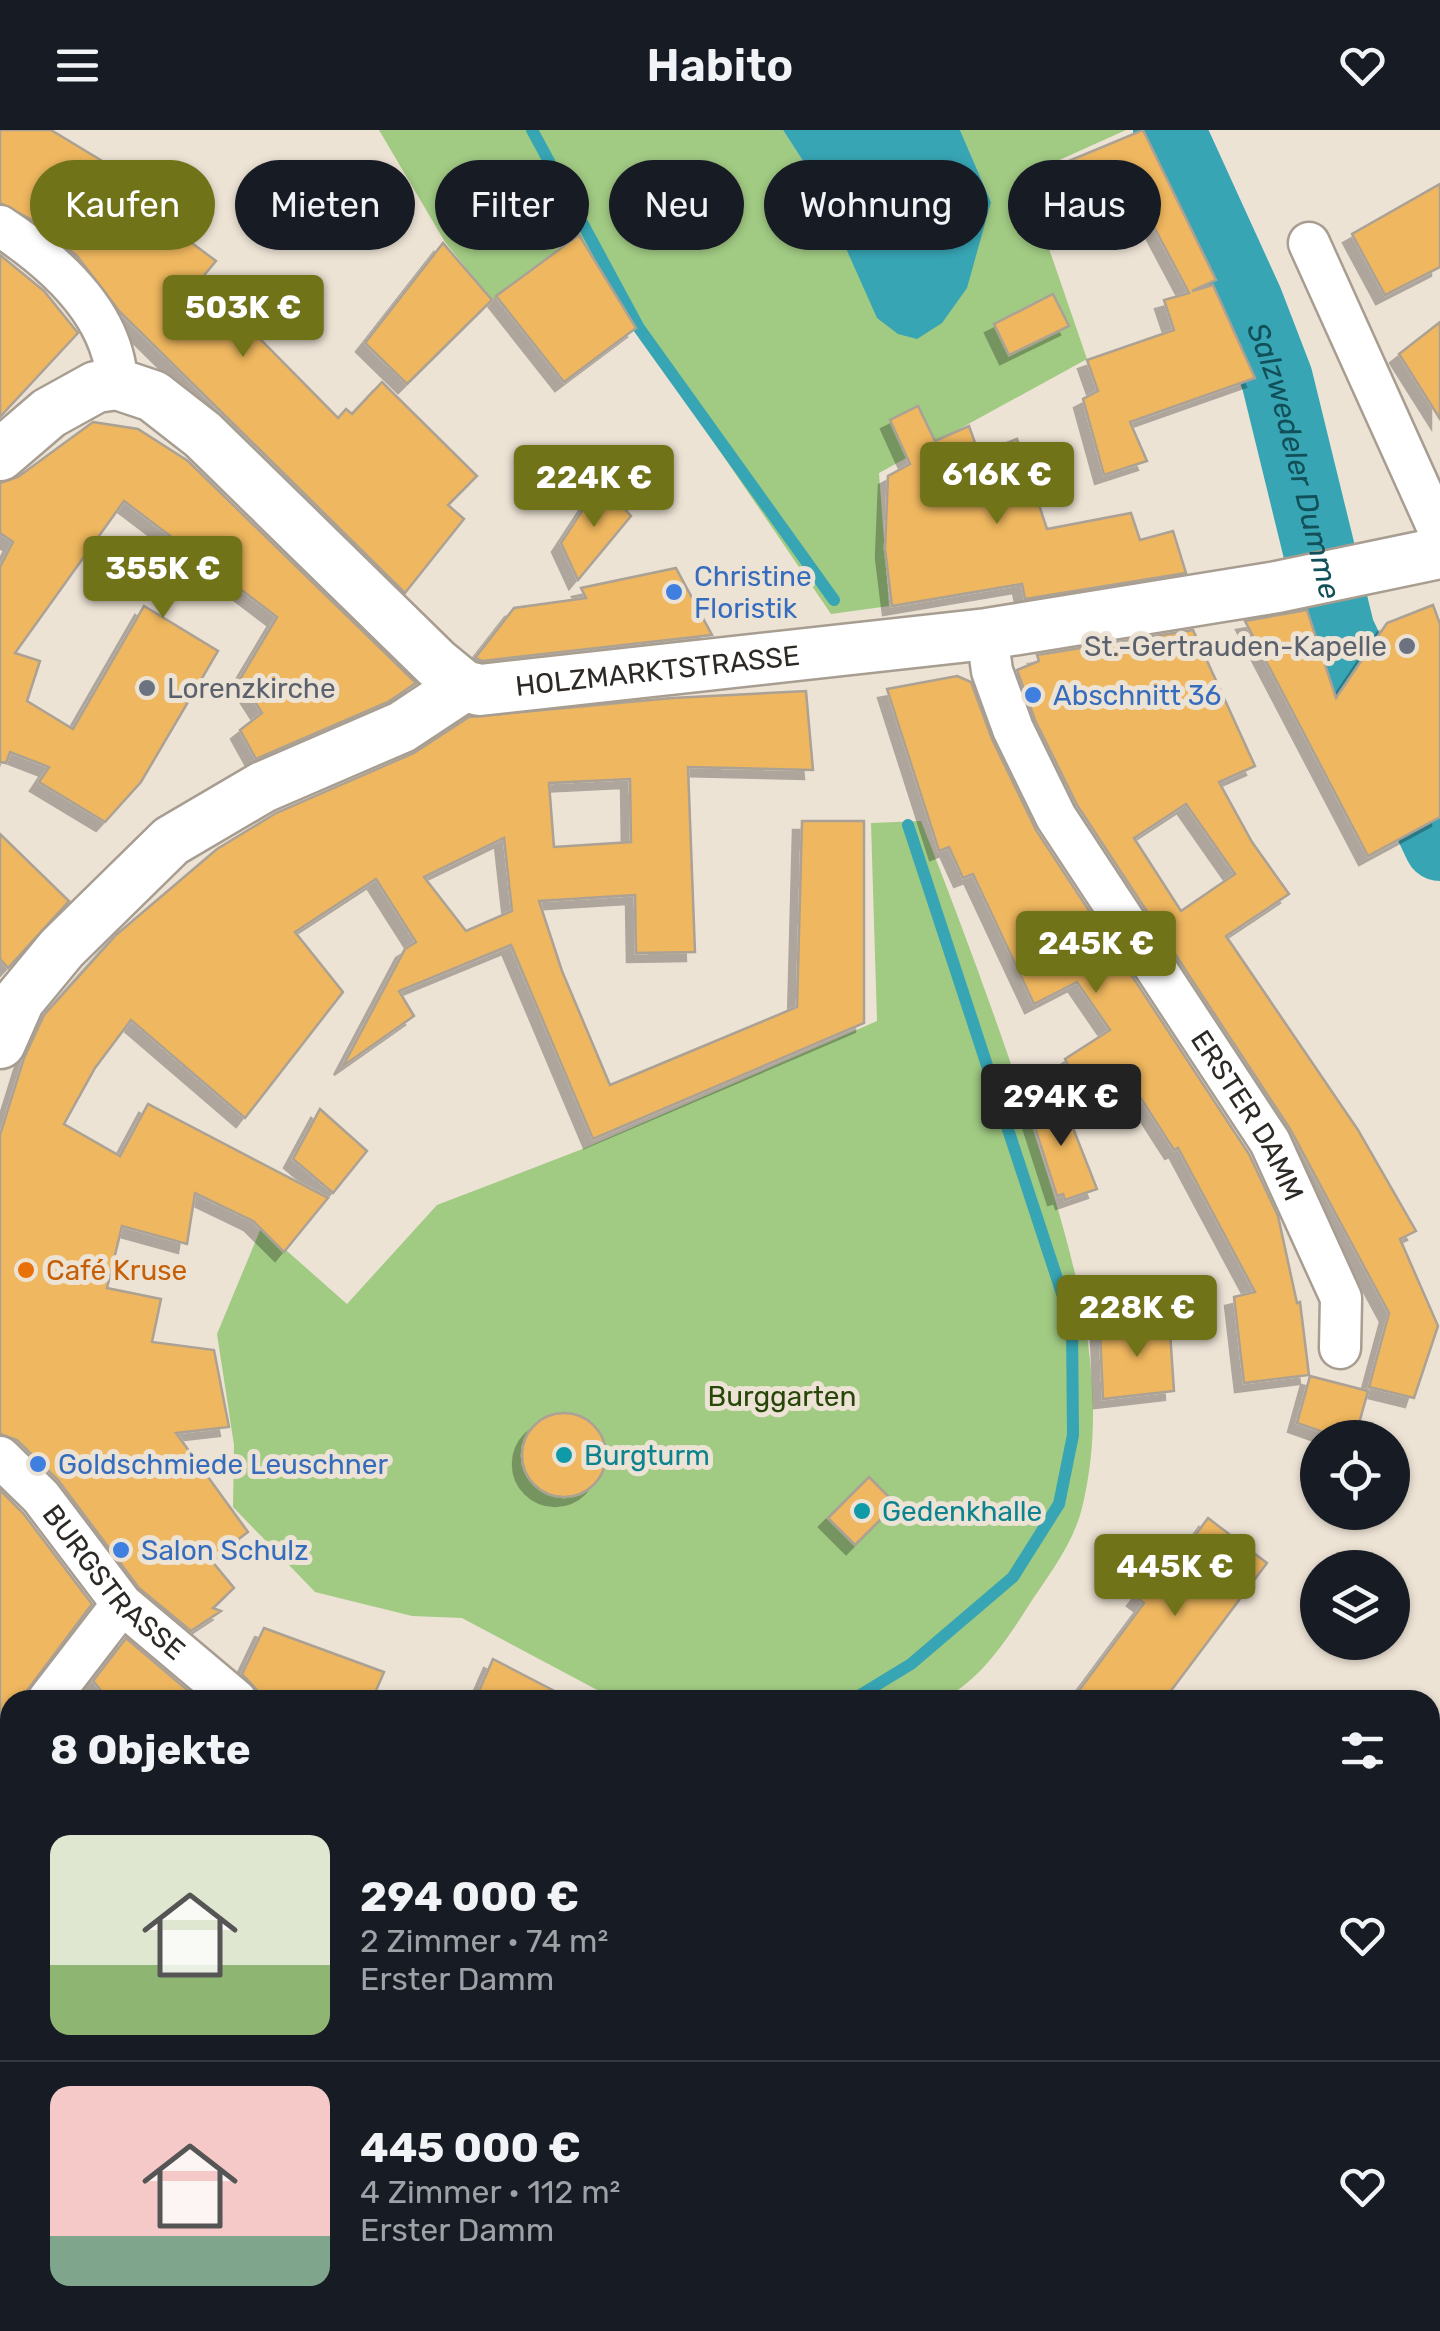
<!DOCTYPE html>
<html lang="de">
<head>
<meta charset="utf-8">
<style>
	:root { --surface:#171b24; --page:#20242c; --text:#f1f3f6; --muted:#9ea1a6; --line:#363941; --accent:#717319 }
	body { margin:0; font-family:Rubik,sans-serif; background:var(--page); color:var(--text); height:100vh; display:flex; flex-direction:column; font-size:38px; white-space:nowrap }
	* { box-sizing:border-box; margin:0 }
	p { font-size:32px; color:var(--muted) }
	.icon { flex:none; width:55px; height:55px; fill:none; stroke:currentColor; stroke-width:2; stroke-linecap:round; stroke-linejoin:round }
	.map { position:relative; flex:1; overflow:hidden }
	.details { position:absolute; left:0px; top:1560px; width:1440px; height:642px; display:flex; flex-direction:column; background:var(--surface); border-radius:30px 30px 0 0; box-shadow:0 2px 8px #0004 }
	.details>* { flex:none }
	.banner { position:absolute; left:30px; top:30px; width:1380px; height:90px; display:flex; gap:20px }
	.fabs { position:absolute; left:1300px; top:1290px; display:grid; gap:20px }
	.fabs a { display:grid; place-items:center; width:110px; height:110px; border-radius:50%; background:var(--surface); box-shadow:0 2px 8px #0004; font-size:50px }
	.price { position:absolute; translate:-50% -85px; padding:0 22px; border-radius:10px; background:var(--accent); color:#fff; font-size:32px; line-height:65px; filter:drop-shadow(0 2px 5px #0008) }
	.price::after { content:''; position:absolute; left:50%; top:60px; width:30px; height:22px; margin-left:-15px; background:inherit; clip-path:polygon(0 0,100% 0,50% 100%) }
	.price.active { background:#222; color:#fff }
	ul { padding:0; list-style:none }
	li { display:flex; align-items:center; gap:30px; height:250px; padding:0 50px }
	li+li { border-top:2px solid var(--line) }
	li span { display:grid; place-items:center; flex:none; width:280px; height:200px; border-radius:20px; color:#555 }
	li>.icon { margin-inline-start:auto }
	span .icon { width:120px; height:120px; fill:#fffc; stroke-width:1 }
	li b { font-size:42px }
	h2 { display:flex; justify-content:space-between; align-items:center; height:120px; padding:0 50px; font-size:42px }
	.pill { padding:0 35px; border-radius:45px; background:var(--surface); box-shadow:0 2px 8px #0004; font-size:35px; line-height:90px }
	.pill.active { background:var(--accent); color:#fff }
	header { display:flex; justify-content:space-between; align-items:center; height:130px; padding:0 50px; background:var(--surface); font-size:45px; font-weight:600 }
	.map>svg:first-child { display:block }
	.commercial { fill:#eed4cd }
	.green { fill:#a1ca83 }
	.water { fill:#37a5b4 }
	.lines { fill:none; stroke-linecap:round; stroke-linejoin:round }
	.stream { stroke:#37a5b4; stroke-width:12 }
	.river { stroke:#37a5b4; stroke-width:72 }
	.building { fill:#efb75f; stroke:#aba194; stroke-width:2.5; fill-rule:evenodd; filter:url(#shadow) }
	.minor-casing { stroke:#a79d90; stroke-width:45 }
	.tertiary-casing { stroke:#a79d90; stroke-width:55 }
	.minor { stroke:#fff; stroke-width:40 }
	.tertiary { stroke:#fff; stroke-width:50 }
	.shop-dot { fill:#3f7fe0; stroke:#ede3d5; stroke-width:4 }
	.worship-dot { fill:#6b7280; stroke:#ede3d5; stroke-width:4 }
	.food-dot { fill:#e8710a; stroke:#ede3d5; stroke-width:4 }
	.culture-dot { fill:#0f9aa8; stroke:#ede3d5; stroke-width:4 }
	.labels { text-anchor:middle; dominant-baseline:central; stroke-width:10; stroke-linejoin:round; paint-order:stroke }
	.shop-label { font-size:28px; fill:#366cbe; stroke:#ede3d5; text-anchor:start }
	.worship-label { font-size:28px; fill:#5b616d; stroke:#ede3d5; text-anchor:end }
	.street-label { font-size:28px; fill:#2d2924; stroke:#ede3d5 }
	.food-label { font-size:28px; fill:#c56008; stroke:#ede3d5; text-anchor:start }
	.park-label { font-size:28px; fill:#284609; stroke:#ede3d5 }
	.culture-label { font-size:28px; fill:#0d838f; stroke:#ede3d5; text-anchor:start }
	.water-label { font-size:30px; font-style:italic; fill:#125059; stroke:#ede3d5 }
</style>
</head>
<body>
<header><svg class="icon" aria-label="menu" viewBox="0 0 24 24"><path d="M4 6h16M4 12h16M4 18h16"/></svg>Habito<svg class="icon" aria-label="heart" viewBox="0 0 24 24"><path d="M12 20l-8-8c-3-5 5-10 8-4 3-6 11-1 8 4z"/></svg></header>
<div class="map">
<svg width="1440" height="2201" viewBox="0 0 1440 2201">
	<defs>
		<filter id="shadow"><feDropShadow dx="-9" dy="9" stdDeviation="0" flood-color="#0004"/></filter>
	</defs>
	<rect width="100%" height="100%" fill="#ede3d5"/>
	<polygon class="commercial" points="0,1947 10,1951 10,2192 91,2193 88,2201 0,2201"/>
	<g class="green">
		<polygon points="379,0 783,0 816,51 991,72 960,0 1126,0 1024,46 1087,229 879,343 889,476 831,484 636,198 579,106 492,170 445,112"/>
		<path d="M921,691c39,99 76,199 109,300 40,122 84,258 52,387 -9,37 -35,69 -55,100 -20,32 -52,79 -88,92h-323l-154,-82 -50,-2 -97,-24 -82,-85 1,-62 -17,-111 44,-106 86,76 90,-99 148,-57 292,-127 -6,-198z"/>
	</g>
	<polygon class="water" points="783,0 960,0 991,72 967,158 942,193 917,209 898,204 877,188 816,51"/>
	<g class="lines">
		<g class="stream">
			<polyline points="532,0 639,198 834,470"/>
			<polyline points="852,1570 911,1534 1013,1447 1059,1374 1073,1305 1072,1194 908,695"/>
		</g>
		<g class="river">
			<path id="s1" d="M1169,0l78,171 30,78 62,253 101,213"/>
			<polyline points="0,1738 10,1740"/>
			<polyline points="1133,2192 1146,2201"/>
		</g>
	</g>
	<g class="building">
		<polygon points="0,0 51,0 147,58 137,72 216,131 201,149 338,288 346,279 352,284 382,252 477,346 448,375 464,389 405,463 120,182 77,126 34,91 0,73"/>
		<polygon points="1143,0 1216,150 1192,161 1213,155 1255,248 1130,292 1147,331 1104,345 1083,269 1098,261 1087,230 1174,200 1164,170 1189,163 1154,97 1150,62 1058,100 1035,45"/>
		<polygon points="1440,54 1440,137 1385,165 1352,104"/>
		<polygon points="579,105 636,198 564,252 496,166"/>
		<polygon points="443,113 492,170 407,254 365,213"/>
		<polygon points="0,125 44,161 78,203 0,287"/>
		<polygon points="1053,164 1069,196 1009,225 994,194"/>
		<polygon points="1440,192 1440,289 1399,224"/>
		<polygon points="918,276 935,311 969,296 979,324 1017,309 1047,399 1131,383 1140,410 1173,401 1186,443 1025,469 1022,454 892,476 885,419 888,346 910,334 890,290"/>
		<polygon points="93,292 138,299 188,331 416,553 388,572 256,629 240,600 262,583 240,549 277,487 124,371 15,523 40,531 27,571 73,599 144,476 218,521 141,652 105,692 39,652 49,637 10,622 6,633 0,632 0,437 13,412 0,403 0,353 18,347"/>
		<polygon points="601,352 631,386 578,450 561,413"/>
		<polygon points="676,438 712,505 482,531 475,528 514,478 586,468 581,458"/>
		<polygon points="1433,475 1440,494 1440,687 1368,726 1245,491 1307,480 1336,568 1387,493"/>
		<path d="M1193,500l62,136 -36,16 33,60 37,52 -63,42 132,194 58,101 -16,8 38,87 -24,72 -45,-11 20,-74 -99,-184 -213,-324 -42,-85 -18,-50 22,-9 -2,-6zM1186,674l49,70 -54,37 -47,-73z"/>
		<polygon points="957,546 971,552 992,609 1036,700 1249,1024 1278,1086 1297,1173 1300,1172 1309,1245 1244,1253 1234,1167 1255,1162 1178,1018 1174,1020 1124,942 1085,967 1065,929 1110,900 1077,852 1034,874 973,744 963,748 949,717 939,721 887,559"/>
		<path d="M806,561l7,79 -125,-3 7,185 -59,1 -1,-58 -96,6 23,70 48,114 187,-78 5,-186h62v202l-271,116 -82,-194 -112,46 15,25 -71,50 62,-117 11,-7 -40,-63 -81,53 48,60 -98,126 -114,-98 -36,48 -31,56 56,32 28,-52 180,94 -44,54 -31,-31 -58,-28 -8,51 -65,-18 -15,62 54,11 -9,43 62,8 15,77 -53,6 72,99 -37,28 23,28 -21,20 8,3 -30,20 -52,-43 -81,-108 -41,-40 -17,-6v-299l24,-77 20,-43 72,-80 101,-86 59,-36 138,-60 55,-36 203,-19zM630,649l1,63 -77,5 -5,-64zM504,708l8,73 -46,20 -42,-54z"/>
		<polygon points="0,704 69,771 8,838 0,829"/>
		<polygon points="1060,965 1097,1059 1065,1070 1063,1064 1057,1066 1028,976"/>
		<polygon points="320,979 367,1021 333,1063 293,1029"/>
		<polygon points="1169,1187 1174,1261 1103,1269 1100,1202"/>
		<polygon points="1310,1246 1368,1261 1355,1308 1340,1308 1297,1293"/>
		<circle cx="564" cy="1325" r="42"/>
		<polygon points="869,1347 896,1374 855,1415 828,1388"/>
		<polygon points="0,1360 23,1383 92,1474 20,1570 10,1570 10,1582 0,1594"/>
		<polygon points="1208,1388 1267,1433 1164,1570 1072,1570 1144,1473 1136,1467 1156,1442 1164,1448"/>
		<polygon points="264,1498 384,1542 372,1570 259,1570 258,1561 242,1544"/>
		<polygon points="126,1508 199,1570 109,1570 93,1551"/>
		<polygon points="493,1529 572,1570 475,1570"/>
	</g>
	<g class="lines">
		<g class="minor-casing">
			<g id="minor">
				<path d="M0,96c55,36 115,89 117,158"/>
				<polyline points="1309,113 1440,403"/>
				<path id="s2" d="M987,504l5,37 21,58 43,88 214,325 71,156 -1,50"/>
				<path id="s3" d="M0,1327l41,40 81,107 114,96"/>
				<polyline points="48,1570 122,1474"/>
				<polyline points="0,1642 10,1625"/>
				<polyline points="0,1932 10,1937"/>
				<polyline points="1430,1949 1440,1933"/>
				<polyline points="1287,2192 1300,2201"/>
				<polyline points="109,2201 112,2192"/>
				<polyline points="812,2201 819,2192"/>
				<polyline points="1251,2201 1257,2192"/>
			</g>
		</g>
		<g class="tertiary-casing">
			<g id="tertiary">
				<path id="s4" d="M0,325l49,-42 47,-26 21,-3 36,12 50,39 233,228 28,23 16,4 507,-56 290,-47 163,-34"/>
				<polyline points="0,913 19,870 62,818 171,711 263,657 402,597 464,556"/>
			</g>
		</g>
		<use href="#minor" class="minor"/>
		<use href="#tertiary" class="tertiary"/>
	</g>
	<g class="shop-dot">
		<circle cx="674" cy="462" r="10"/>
		<circle cx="1033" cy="565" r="10"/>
		<circle cx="38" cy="1334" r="10"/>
		<circle cx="121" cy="1420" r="10"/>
	</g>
	<g class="worship-dot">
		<circle cx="1407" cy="516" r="10"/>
		<circle cx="147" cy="558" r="10"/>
	</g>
	<circle class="food-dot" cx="26" cy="1140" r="10"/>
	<g class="culture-dot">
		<circle cx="564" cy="1325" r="10"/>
		<circle cx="862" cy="1381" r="10"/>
	</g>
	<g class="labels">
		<g class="shop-label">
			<text x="694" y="446">Christine<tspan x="694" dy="32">Floristik</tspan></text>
			<text x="1053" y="565">Abschnitt 36</text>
			<text x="58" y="1334">Goldschmiede Leuschner</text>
			<text x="141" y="1420">Salon Schulz</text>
		</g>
		<g class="worship-label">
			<text x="1387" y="516">St.-Gertrauden-Kapelle</text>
			<text x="167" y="558" text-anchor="start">Lorenzkirche</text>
		</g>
		<g class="street-label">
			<text stroke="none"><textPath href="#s4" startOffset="798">HOLZMARKTSTRASSE</textPath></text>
			<text stroke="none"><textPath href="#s2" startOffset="552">ERSTER DAMM</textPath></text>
			<text stroke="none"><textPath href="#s3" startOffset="170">BURGSTRASSE</textPath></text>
		</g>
		<g class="food-label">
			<text x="46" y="1140">Café Kruse</text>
		</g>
		<g class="park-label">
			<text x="782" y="1266">Burggarten</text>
		</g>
		<g class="culture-label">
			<text x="584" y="1325">Burgturm</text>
			<text x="882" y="1381">Gedenkhalle</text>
		</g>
		<g class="water-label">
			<text stroke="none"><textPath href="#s1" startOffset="355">Salzwedeler Dumme</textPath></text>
		</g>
	</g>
</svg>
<div class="fabs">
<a><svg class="icon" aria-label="locate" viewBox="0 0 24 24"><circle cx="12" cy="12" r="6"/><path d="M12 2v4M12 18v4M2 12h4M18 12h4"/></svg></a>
<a><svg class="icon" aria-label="layers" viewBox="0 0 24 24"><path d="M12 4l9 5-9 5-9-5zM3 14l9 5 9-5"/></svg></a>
</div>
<b class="price" style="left:243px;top:230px">503K €</b>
<b class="price" style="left:997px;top:397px">616K €</b>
<b class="price" style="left:594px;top:400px">224K €</b>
<b class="price" style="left:163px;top:491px">355K €</b>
<b class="price" style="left:1096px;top:866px">245K €</b>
<b class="price active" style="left:1061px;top:1019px">294K €</b>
<b class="price" style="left:1137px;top:1230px">228K €</b>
<b class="price" style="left:1175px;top:1489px">445K €</b>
<div class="banner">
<a class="pill active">Kaufen</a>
<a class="pill">Mieten</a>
<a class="pill">Filter</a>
<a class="pill">Neu</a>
<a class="pill">Wohnung</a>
<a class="pill">Haus</a>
</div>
<section class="details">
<h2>8 Objekte<svg class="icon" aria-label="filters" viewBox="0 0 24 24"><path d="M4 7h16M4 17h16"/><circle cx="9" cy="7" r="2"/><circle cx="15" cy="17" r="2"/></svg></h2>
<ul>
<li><span style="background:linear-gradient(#dfe7d0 65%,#8fb573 0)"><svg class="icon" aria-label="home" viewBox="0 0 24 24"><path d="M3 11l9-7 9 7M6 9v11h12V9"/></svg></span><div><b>294 000 €</b><p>2 Zimmer · 74 m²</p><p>Erster Damm</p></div><svg class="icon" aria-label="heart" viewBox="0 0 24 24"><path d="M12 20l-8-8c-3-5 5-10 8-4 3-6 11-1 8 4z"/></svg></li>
<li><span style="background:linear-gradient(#f6c9c9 75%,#7fa58c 0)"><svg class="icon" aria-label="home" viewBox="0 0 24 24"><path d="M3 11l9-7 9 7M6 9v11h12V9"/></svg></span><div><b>445 000 €</b><p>4 Zimmer · 112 m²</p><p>Erster Damm</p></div><svg class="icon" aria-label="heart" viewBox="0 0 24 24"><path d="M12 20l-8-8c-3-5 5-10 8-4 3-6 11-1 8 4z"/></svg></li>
</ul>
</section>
</div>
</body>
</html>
